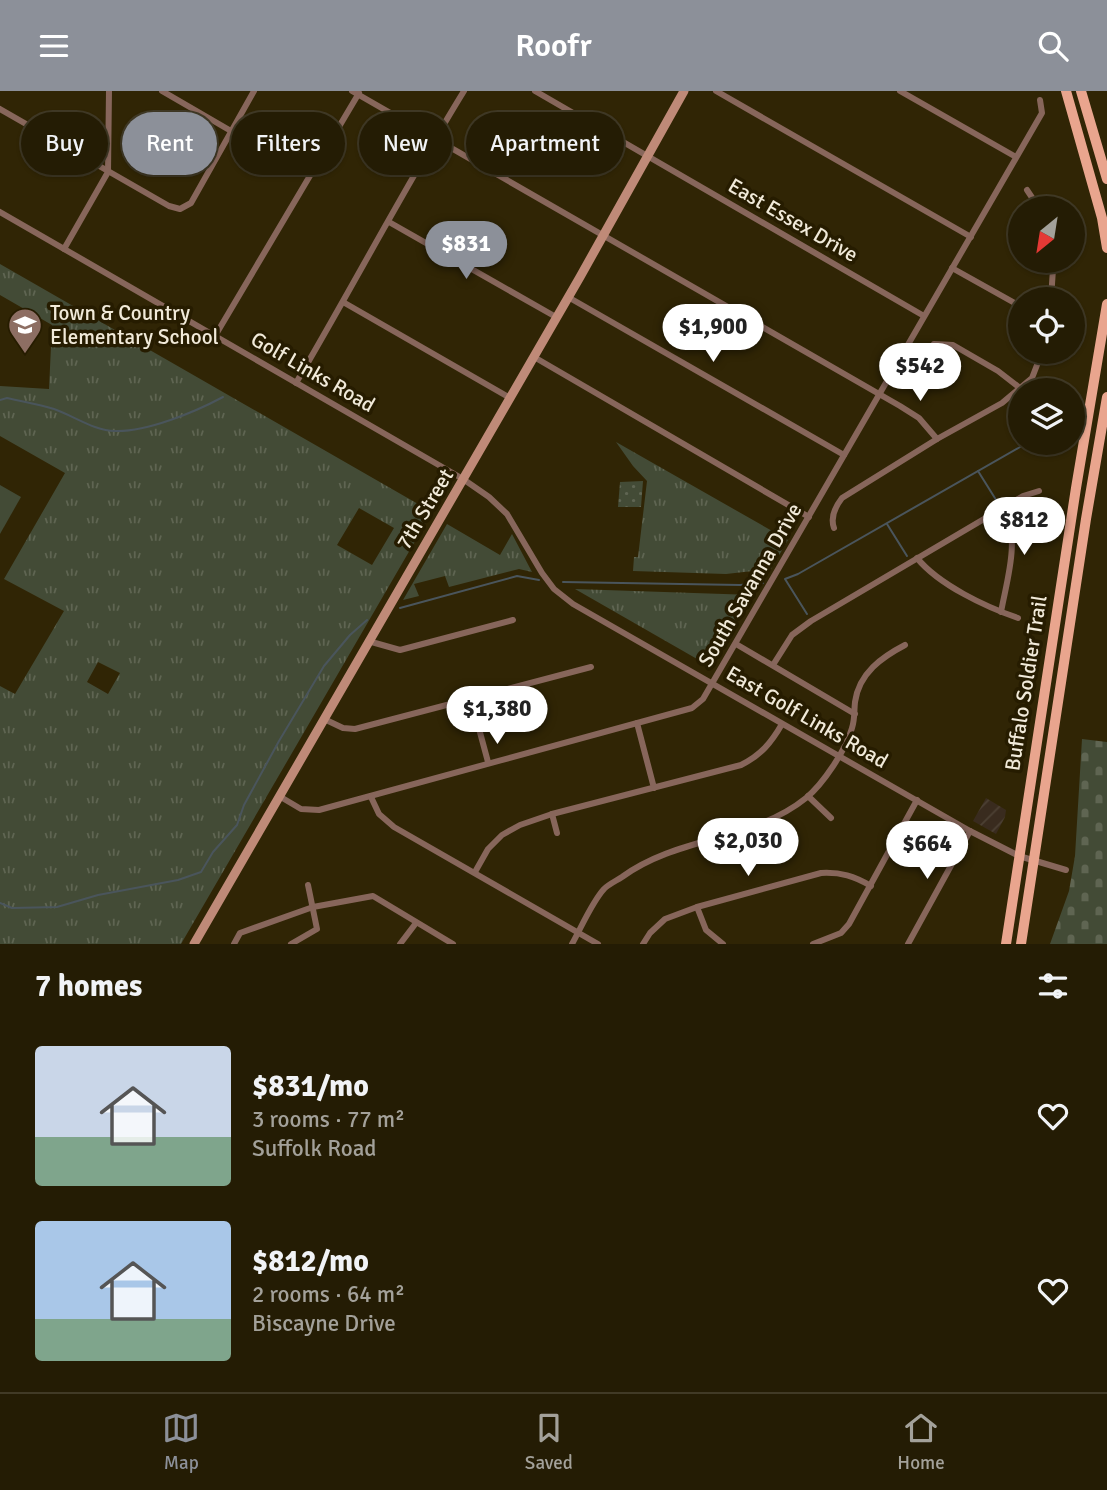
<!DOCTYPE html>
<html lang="en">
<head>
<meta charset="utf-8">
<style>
	:root { --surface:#241c04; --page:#2c250e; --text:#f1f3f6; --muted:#a3a19a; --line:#413a26; --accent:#8c9099 }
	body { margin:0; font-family:Signika,sans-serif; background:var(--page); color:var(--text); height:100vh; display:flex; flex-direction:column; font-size:26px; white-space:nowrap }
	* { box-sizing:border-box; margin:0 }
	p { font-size:23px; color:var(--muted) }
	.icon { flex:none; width:38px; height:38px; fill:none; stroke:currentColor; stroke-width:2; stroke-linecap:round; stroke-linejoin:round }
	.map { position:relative; height:853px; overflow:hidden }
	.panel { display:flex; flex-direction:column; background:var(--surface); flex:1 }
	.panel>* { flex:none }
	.banner { position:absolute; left:21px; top:21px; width:700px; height:63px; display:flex; gap:14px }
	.needle { width:46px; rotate:210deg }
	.controls { position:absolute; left:1008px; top:105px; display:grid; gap:14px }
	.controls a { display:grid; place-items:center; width:77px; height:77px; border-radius:50%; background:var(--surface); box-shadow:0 2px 5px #0004,0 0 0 2px var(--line); font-size:35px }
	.price { position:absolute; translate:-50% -60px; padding:0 16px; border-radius:24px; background:#fff; color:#222; font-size:23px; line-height:46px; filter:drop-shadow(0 2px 4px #0008) }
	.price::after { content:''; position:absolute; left:50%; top:42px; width:21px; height:16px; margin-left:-10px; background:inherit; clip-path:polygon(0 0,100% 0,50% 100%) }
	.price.active { background:var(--accent); color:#fff }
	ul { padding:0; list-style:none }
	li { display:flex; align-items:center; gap:21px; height:175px; padding:0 35px }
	li span { display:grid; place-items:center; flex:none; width:196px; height:140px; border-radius:7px; color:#555 }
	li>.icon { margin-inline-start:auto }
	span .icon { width:84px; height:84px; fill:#fffc; stroke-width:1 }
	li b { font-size:30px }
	h2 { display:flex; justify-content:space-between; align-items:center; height:84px; padding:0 35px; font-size:30px }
	.tag { padding:0 24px; border-radius:32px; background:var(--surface); box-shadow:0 2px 5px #0004,0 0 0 2px var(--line); font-size:24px; line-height:63px }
	.tag.active { background:var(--accent); color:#fff }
	header { display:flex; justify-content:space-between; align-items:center; height:91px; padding:0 35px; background:var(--accent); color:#fff; font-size:32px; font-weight:600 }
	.tab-bar { display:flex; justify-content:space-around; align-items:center; height:98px; border-top:2px solid var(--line); background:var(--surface); font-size:19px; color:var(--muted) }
	.tab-bar a { display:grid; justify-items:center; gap:4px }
	.tab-bar .active { color:var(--accent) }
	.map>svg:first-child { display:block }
	.industrial { fill:url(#industrial-furrows) }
	.grass { fill:url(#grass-tufts); fill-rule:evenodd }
	.cemetery { fill:url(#cemetery-stones) }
	.park { fill:url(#park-dots) }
	.pitch { fill:#434b36 }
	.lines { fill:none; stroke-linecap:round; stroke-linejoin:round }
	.stream { stroke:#4a555c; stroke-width:2 }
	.minor { stroke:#87665b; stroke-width:6 }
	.secondary { stroke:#bf8a78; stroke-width:9 }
	.primary { stroke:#e9a58e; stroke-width:10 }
	.labels { text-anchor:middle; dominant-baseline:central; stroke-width:7; stroke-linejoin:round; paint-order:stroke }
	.street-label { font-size:21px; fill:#f1ead9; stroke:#261c00 }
	.poi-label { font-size:21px; fill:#f1ead9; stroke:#261c00; text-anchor:start }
</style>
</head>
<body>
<header><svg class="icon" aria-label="menu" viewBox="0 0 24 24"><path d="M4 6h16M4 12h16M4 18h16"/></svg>Roofr<svg class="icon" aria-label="search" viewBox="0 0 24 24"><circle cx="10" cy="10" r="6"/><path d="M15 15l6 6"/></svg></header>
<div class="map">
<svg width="1107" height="853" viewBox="0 0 1107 853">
	<defs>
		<pattern id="industrial-furrows" width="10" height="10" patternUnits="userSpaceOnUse" patternTransform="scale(1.75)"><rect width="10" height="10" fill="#392b1e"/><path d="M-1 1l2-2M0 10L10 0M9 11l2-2" fill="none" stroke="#4c4033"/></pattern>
		<pattern id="grass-tufts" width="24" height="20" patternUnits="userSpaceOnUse" patternTransform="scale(1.75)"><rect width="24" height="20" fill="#434b36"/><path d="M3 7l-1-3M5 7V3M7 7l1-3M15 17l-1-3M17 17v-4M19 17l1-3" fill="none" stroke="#5f6552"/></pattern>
		<pattern id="cemetery-stones" width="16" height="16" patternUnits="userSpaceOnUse" patternTransform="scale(1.75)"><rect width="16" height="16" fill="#434b36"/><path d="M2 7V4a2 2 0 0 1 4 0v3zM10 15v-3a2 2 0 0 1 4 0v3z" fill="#5f6552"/></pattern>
		<pattern id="park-dots" width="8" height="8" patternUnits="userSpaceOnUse" patternTransform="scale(1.75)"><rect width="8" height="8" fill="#434b36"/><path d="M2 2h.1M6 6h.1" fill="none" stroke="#5f6552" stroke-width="1.8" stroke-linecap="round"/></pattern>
	</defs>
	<rect width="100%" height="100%" fill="#302505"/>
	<polygon class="industrial" points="986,707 1006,719 1005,726 996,743 973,730"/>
	<g class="grass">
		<path d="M0,173l432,248 -251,432h-181v-258l15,8 49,-83 -60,-32 61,-106 -65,-37v-50l49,3 3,-64 -52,-30zM359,417l35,20 -22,37 -35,-20zM98,571l22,11 -12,21 -21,-12z"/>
		<polygon points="616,351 788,449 771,478 726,483 633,480 634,466 638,466 647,390 633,375"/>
		<polygon points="447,433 500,464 512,443 532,481 519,478 449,496 445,485 414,493 419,505 403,509"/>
		<polygon points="575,498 753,504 711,576"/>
	</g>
	<polygon class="cemetery" points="1082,648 1107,651 1107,853 1050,853 1069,800 1075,765"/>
	<polygon class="park" points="643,390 641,416 618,416 620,391"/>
	<polygon class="pitch" points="0,394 21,406 0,443"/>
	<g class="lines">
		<g class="stream">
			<path d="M0,309l7,-2c16,4 32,6 47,11 20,7 41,22 61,22 32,1 80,-19 108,-34"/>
			<polyline points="1073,326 1077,323"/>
			<polyline points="978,380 998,412"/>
			<polyline points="887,433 907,465"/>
			<polyline points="563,491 740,494 763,492"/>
			<polyline points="400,517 517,485 539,489"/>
			<polyline points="807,523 785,488 798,483 1027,352"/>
			<polyline points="0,812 12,817 57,816 98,804 178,789 201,781 213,761 237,734 244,714 279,650 324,575 350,544 367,529"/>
		</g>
		<g class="minor">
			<polyline points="162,0 231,40"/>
			<polyline points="352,0 900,315 919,327 937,348"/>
			<polyline points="535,0 924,225"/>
			<polyline points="716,0 971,146"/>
			<polyline points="900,0 1016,66"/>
			<polyline points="0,18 169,115 180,118 191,112 254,0"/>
			<polyline points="1027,99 1039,117"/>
			<polyline points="0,121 463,388 489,406 507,423 542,482 554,498 573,513 970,740 1019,765 1066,779"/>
			<polyline points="389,131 556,226"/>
			<polyline points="64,158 108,81 109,0"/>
			<polyline points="952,177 1020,215"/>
			<polyline points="568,206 844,364"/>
			<polyline points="1051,208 1053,178 1051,170"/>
			<polyline points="343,211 510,307"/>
			<polyline points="215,245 359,2"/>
			<polyline points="934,253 953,254 998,280 1020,297"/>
			<polyline points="534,266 809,426"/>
			<path d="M296,292c57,-97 109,-196 168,-292"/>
			<path d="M834,437c-4,-11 1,-21 8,-30l95,-59 65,-36 30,-25 10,-26"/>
			<path d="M917,467c22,27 69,49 101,60"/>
			<path d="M1001,521c6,-33 20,-74 2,-104"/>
			<polyline points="368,550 400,559 513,529"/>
			<polyline points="736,553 855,623"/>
			<polyline points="773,574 792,544 811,530 1023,405 1039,400"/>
			<polyline points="471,608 488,671"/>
			<polyline points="324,628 343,637 355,638 591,576"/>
			<polyline points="637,632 654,697"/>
			<polyline points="279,705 301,718 319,719 692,617 703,608 1042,22 1040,9"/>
			<polyline points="808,705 831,727"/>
			<polyline points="371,706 379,723 394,736 598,853"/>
			<polyline points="552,723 557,742"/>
			<path d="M475,781l13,-23 14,-14 18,-10 32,-11 189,-49c20,-10 30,-22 41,-41"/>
			<polyline points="697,816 706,839 723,853"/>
			<polyline points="234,853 240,842 313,816 373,805 453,853"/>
			<polyline points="291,853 317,838 308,794"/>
			<polyline points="400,853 416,832"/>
			<path d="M572,853c9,-16 20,-42 32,-55 5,-5 12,-8 18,-12 56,-41 131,-36 184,-79 17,-14 40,-48 46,-70 3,-9 2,-17 3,-26 4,-29 27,-45 50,-57"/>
			<path d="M643,853l7,-11 15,-14 32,-12 124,-34c20,-1 33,3 50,13"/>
			<polyline points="813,853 841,842 849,833 917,709"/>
			<polyline points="908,853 970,740"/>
		</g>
		<polyline class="secondary" points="194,853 580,186 684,0"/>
		<g class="primary">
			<polyline points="1066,0 1102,127 1107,157"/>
			<polyline points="1081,0 1107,88"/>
			<polyline points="1006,853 1076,397 1107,213"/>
			<polyline points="1021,853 1086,428 1107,306"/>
		</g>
	</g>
	<defs>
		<g id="school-pin" transform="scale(1.75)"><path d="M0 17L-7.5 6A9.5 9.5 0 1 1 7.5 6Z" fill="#8d6e63" stroke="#261c00"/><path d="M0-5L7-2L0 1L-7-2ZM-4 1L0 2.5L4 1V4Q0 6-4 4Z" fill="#fff"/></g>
	</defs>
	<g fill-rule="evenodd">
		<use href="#school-pin" x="25" y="234"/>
	</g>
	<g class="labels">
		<g class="street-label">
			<text transform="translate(793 129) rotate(30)">East Essex Drive</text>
			<text transform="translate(313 281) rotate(30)">Golf Links Road</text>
			<text transform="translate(425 418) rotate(-59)">7th Street</text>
			<text transform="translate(750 494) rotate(-60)">South Savanna Drive</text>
			<text transform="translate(1026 592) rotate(-81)">Buffalo Soldier Trail</text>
			<text transform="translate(807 626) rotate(30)">East Golf Links Road</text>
		</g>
		<g class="poi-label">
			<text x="50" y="222">Town &amp; Country<tspan x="50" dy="24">Elementary School</tspan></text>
		</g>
	</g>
</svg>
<div class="controls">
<a><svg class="needle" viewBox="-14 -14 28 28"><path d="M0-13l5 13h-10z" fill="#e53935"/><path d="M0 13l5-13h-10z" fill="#a3a19a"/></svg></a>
<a><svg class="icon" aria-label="locate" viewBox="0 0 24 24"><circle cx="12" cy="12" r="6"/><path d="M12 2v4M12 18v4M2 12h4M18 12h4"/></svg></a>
<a><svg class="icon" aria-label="layers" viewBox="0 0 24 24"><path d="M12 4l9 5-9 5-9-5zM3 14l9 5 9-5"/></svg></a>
</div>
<b class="price active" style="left:466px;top:190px">$831</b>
<b class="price" style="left:713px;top:273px">$1,900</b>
<b class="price" style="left:920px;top:312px">$542</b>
<b class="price" style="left:1024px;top:466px">$812</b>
<b class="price" style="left:497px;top:655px">$1,380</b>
<b class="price" style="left:748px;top:787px">$2,030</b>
<b class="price" style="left:927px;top:790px">$664</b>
<div class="banner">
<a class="tag">Buy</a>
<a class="tag active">Rent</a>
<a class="tag">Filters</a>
<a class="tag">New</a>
<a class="tag">Apartment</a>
</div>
</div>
<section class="panel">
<h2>7 homes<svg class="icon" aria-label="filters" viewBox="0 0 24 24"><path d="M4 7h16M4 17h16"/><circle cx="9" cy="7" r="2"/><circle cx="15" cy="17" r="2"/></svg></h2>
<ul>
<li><span style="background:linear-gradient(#c9d6e8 65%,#7fa58c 0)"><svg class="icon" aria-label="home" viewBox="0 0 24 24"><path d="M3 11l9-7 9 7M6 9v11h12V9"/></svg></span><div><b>$831/mo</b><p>3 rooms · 77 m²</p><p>Suffolk Road</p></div><svg class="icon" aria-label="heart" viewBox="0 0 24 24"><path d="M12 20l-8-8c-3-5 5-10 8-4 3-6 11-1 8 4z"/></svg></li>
<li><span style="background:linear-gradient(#a9c7e8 70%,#7fa58c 0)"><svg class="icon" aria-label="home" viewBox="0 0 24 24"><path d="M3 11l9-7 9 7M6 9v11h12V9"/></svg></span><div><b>$812/mo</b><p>2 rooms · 64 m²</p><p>Biscayne Drive</p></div><svg class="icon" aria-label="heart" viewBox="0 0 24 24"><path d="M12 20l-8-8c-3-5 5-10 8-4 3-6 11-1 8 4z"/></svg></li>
</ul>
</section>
<nav class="tab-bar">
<a class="active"><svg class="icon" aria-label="map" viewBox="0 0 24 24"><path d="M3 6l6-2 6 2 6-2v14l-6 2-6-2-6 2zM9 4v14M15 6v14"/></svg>Map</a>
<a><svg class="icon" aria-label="saved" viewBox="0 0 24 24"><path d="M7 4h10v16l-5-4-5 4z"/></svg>Saved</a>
<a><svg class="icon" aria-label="home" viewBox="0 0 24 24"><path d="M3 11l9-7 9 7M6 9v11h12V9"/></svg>Home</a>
</nav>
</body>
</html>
